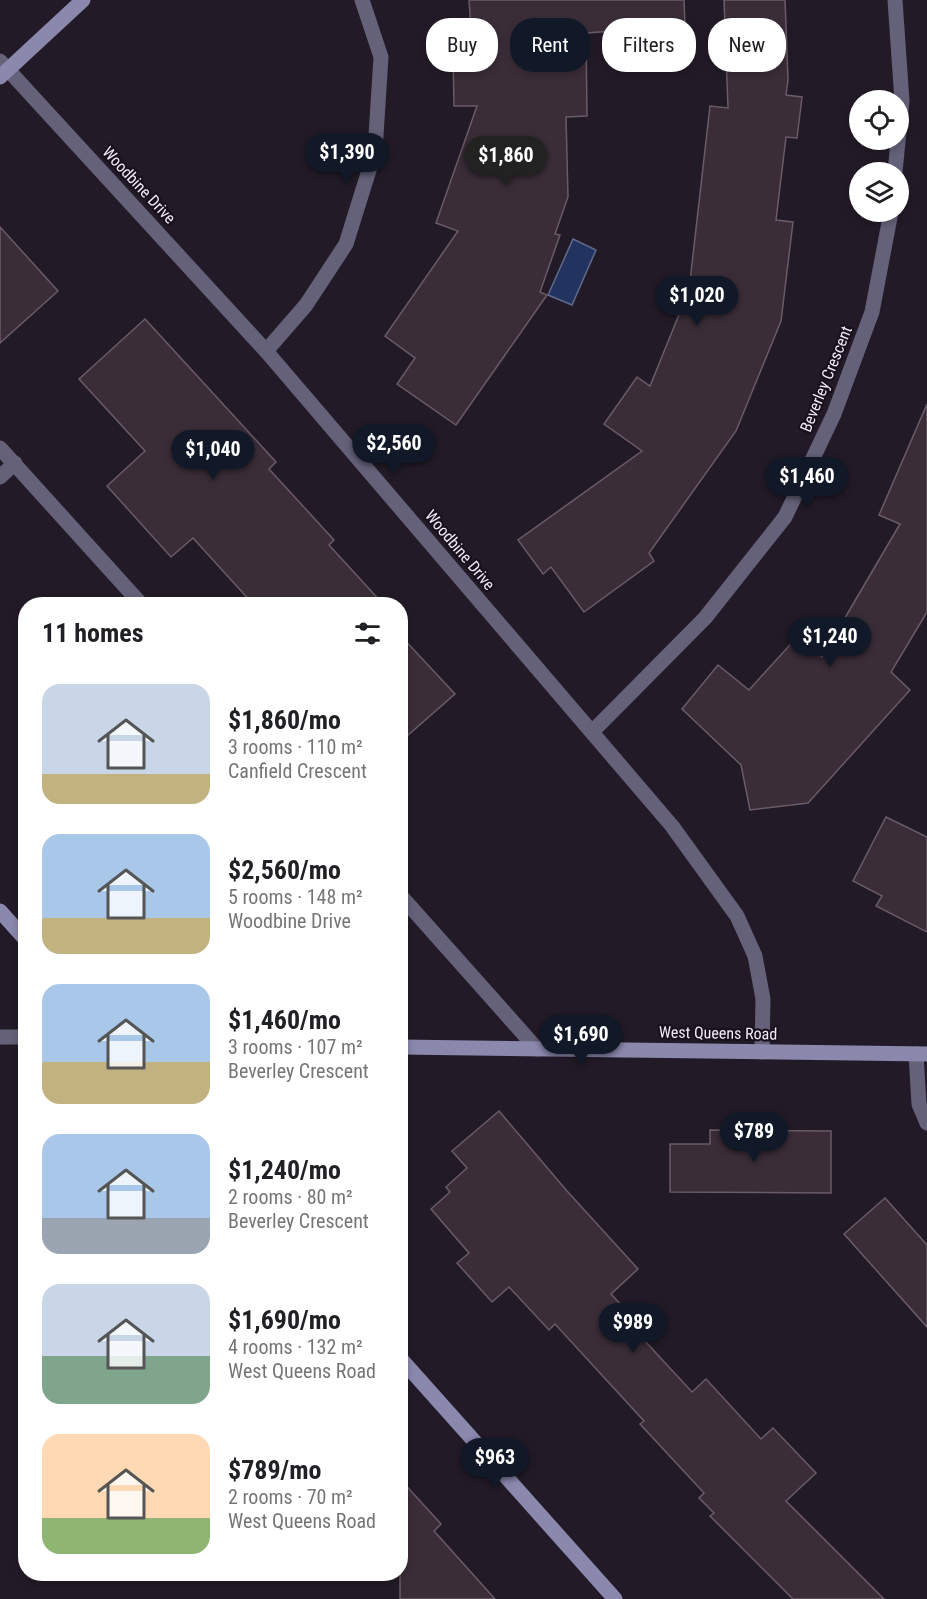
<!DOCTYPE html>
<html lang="en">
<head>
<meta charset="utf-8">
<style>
	:root { --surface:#fff; --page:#f2f2f2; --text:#202124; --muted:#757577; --accent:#111827 }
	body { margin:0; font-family:"Roboto Condensed",sans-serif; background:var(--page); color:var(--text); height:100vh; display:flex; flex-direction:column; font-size:22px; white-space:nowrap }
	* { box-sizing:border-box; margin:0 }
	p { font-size:20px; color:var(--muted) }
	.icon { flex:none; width:33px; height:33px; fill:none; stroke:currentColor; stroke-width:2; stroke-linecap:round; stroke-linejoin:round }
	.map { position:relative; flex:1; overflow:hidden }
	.sheet { position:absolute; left:18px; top:597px; width:390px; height:984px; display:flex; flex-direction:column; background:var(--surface); border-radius:24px; box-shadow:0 3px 9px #0003 }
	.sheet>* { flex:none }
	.guide { position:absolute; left:426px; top:18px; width:411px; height:54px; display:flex; gap:12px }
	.tools { position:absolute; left:849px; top:90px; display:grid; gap:12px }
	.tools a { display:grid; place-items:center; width:60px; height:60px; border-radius:50%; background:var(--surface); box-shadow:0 3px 9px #0003; font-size:30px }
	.price { position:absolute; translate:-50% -51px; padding:0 14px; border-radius:21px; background:var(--accent); color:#fff; font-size:20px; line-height:39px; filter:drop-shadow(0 2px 3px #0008) }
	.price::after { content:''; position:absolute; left:50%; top:36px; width:18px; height:14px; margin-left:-9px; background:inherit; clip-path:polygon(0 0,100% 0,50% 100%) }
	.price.active { background:#222; color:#fff }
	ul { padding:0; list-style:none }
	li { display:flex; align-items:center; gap:18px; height:150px; padding:0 24px }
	li span { display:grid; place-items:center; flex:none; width:168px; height:120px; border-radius:18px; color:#555 }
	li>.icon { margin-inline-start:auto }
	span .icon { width:72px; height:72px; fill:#fffc; stroke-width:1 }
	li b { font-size:26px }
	h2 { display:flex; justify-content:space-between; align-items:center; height:72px; padding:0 24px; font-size:26px }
	.chip { padding:0 21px; border-radius:24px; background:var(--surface); box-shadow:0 3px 9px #0003; font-size:21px; line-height:54px }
	.chip.active { background:var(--accent); color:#fff }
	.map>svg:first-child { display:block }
	.water { fill:#233360; stroke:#616a8d; stroke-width:1.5 }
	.building { fill:#3a2d38; stroke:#6a5b67; stroke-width:1.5 }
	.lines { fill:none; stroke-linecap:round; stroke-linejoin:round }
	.lane { stroke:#646179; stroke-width:15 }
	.street { stroke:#646179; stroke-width:15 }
	.secondary { stroke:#8b88ae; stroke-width:15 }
	.labels { text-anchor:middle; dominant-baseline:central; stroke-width:4.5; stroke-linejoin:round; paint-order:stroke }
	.street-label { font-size:16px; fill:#f1ecf5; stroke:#19111e }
</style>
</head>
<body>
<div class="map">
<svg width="927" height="1599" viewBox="0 0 927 1599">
	<rect width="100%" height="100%" fill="#221b27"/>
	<polygon class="water" points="573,239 596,250 572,305 548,295"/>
	<g class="building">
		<polygon points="469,0 684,0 685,26 586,33 587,116 566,117 568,197 555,234 560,235 540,292 547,295 456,425 397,384 415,358 385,336 458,231 436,223 477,106 454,106 453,56 473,56"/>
		<polygon points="724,0 785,0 788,80 786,95 802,97 797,138 786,137 776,220 793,222 781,321 736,431 649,553 654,561 584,612 551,567 543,574 518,540 642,451 604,424 637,377 650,386 689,290 710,106 728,108"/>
		<polygon points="0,227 58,291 0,343"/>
		<polygon points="145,319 276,462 269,469 334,540 329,545 383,604 253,604 193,538 171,557 107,486 145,451 79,379"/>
		<polygon points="927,404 927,612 891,672 910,690 808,803 750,810 741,765 682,709 718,665 749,690 798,636 822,657 900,524 879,515"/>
		<polygon points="400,635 455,694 400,742"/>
		<polygon points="886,817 927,837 927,932 876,906 882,896 853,881"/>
		<polygon points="499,1111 567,1191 638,1269 611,1294 649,1335 644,1340 692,1392 706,1379 761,1439 773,1428 816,1473 786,1501 884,1599 793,1599 710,1516 714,1513 699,1498 704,1493 640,1424 644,1421 555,1324 549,1330 509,1287 492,1302 457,1263 469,1253 431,1209 450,1192 446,1187 467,1168 452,1151"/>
		<polygon points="710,1130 831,1131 831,1193 670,1192 670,1144 710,1144"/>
		<polygon points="885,1198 927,1245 927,1327 844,1234"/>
		<polygon points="400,1479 441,1524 434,1531 495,1599 400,1599"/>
	</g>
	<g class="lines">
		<g class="lane">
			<polyline points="0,448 141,604"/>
			<polyline points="0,477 15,463"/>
			<polyline points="400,895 537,1049"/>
		</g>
		<g class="street">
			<polyline points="895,0 902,101 895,172"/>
			<polyline points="0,61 266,351 672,826 737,916 755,956 763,999 762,1052"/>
			<polyline points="266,351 306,305 346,244 375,151 381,57 362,0"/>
			<polyline points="592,732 705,618 785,517 834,414 872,312 891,212"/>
			<polyline points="0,1037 26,1037"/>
			<polyline points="916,1054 919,1104 927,1123"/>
		</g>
		<g class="secondary">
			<polyline points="0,77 83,0"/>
			<polyline points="0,911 26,940"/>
			<polyline points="400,1047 927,1054"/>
			<polyline points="400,1358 615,1599"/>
		</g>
	</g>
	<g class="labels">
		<g class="street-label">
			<text transform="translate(139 185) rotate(47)">Woodbine Drive</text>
			<text transform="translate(826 379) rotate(-68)">Beverley Crescent</text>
			<text transform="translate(460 550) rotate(50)">Woodbine Drive</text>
			<text transform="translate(718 1033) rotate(1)">West Queens Road</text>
		</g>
	</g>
</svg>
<div class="tools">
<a><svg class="icon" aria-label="locate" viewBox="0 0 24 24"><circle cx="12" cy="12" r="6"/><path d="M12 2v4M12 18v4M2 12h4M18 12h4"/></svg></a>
<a><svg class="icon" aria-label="layers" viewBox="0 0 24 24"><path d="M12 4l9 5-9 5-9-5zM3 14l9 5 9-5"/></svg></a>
</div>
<b class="price" style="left:347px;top:184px">$1,390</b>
<b class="price active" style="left:506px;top:187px">$1,860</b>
<b class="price" style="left:697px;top:327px">$1,020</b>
<b class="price" style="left:394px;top:475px">$2,560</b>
<b class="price" style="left:213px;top:481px">$1,040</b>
<b class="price" style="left:807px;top:508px">$1,460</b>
<b class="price" style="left:830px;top:668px">$1,240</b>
<b class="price" style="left:581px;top:1066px">$1,690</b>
<b class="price" style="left:754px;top:1163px">$789</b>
<b class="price" style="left:633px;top:1354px">$989</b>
<b class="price" style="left:495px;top:1489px">$963</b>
<div class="guide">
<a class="chip">Buy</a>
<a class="chip active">Rent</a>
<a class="chip">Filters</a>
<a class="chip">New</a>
</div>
<section class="sheet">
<h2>11 homes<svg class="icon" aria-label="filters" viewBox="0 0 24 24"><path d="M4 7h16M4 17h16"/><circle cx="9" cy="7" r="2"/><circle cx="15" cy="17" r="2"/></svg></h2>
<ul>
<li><span style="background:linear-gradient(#c9d6e8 75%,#c2b280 0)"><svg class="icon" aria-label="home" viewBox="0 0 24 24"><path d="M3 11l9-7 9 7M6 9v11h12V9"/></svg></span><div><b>$1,860/mo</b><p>3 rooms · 110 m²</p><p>Canfield Crescent</p></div></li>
<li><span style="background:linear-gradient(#a9c7e8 70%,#c2b280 0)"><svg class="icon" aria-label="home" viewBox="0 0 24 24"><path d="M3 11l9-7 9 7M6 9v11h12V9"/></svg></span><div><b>$2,560/mo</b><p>5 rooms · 148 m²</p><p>Woodbine Drive</p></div></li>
<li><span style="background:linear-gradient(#a9c7e8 65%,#c2b280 0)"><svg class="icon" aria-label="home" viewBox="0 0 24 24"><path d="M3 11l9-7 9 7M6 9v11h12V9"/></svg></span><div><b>$1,460/mo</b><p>3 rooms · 107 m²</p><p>Beverley Crescent</p></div></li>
<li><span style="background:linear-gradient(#a9c7e8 70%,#9aa5b1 0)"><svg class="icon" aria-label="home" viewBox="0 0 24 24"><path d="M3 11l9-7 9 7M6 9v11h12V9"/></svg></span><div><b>$1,240/mo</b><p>2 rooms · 80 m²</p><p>Beverley Crescent</p></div></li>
<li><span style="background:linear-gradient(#c9d6e8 60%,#7fa58c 0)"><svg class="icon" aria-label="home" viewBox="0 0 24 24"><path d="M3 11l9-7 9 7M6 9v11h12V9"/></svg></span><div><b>$1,690/mo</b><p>4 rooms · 132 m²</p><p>West Queens Road</p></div></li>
<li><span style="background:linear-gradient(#ffd9b3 70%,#8fb573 0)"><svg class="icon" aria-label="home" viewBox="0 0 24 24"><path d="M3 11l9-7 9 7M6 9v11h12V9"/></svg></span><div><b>$789/mo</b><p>2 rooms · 70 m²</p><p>West Queens Road</p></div></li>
</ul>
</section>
</div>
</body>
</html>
